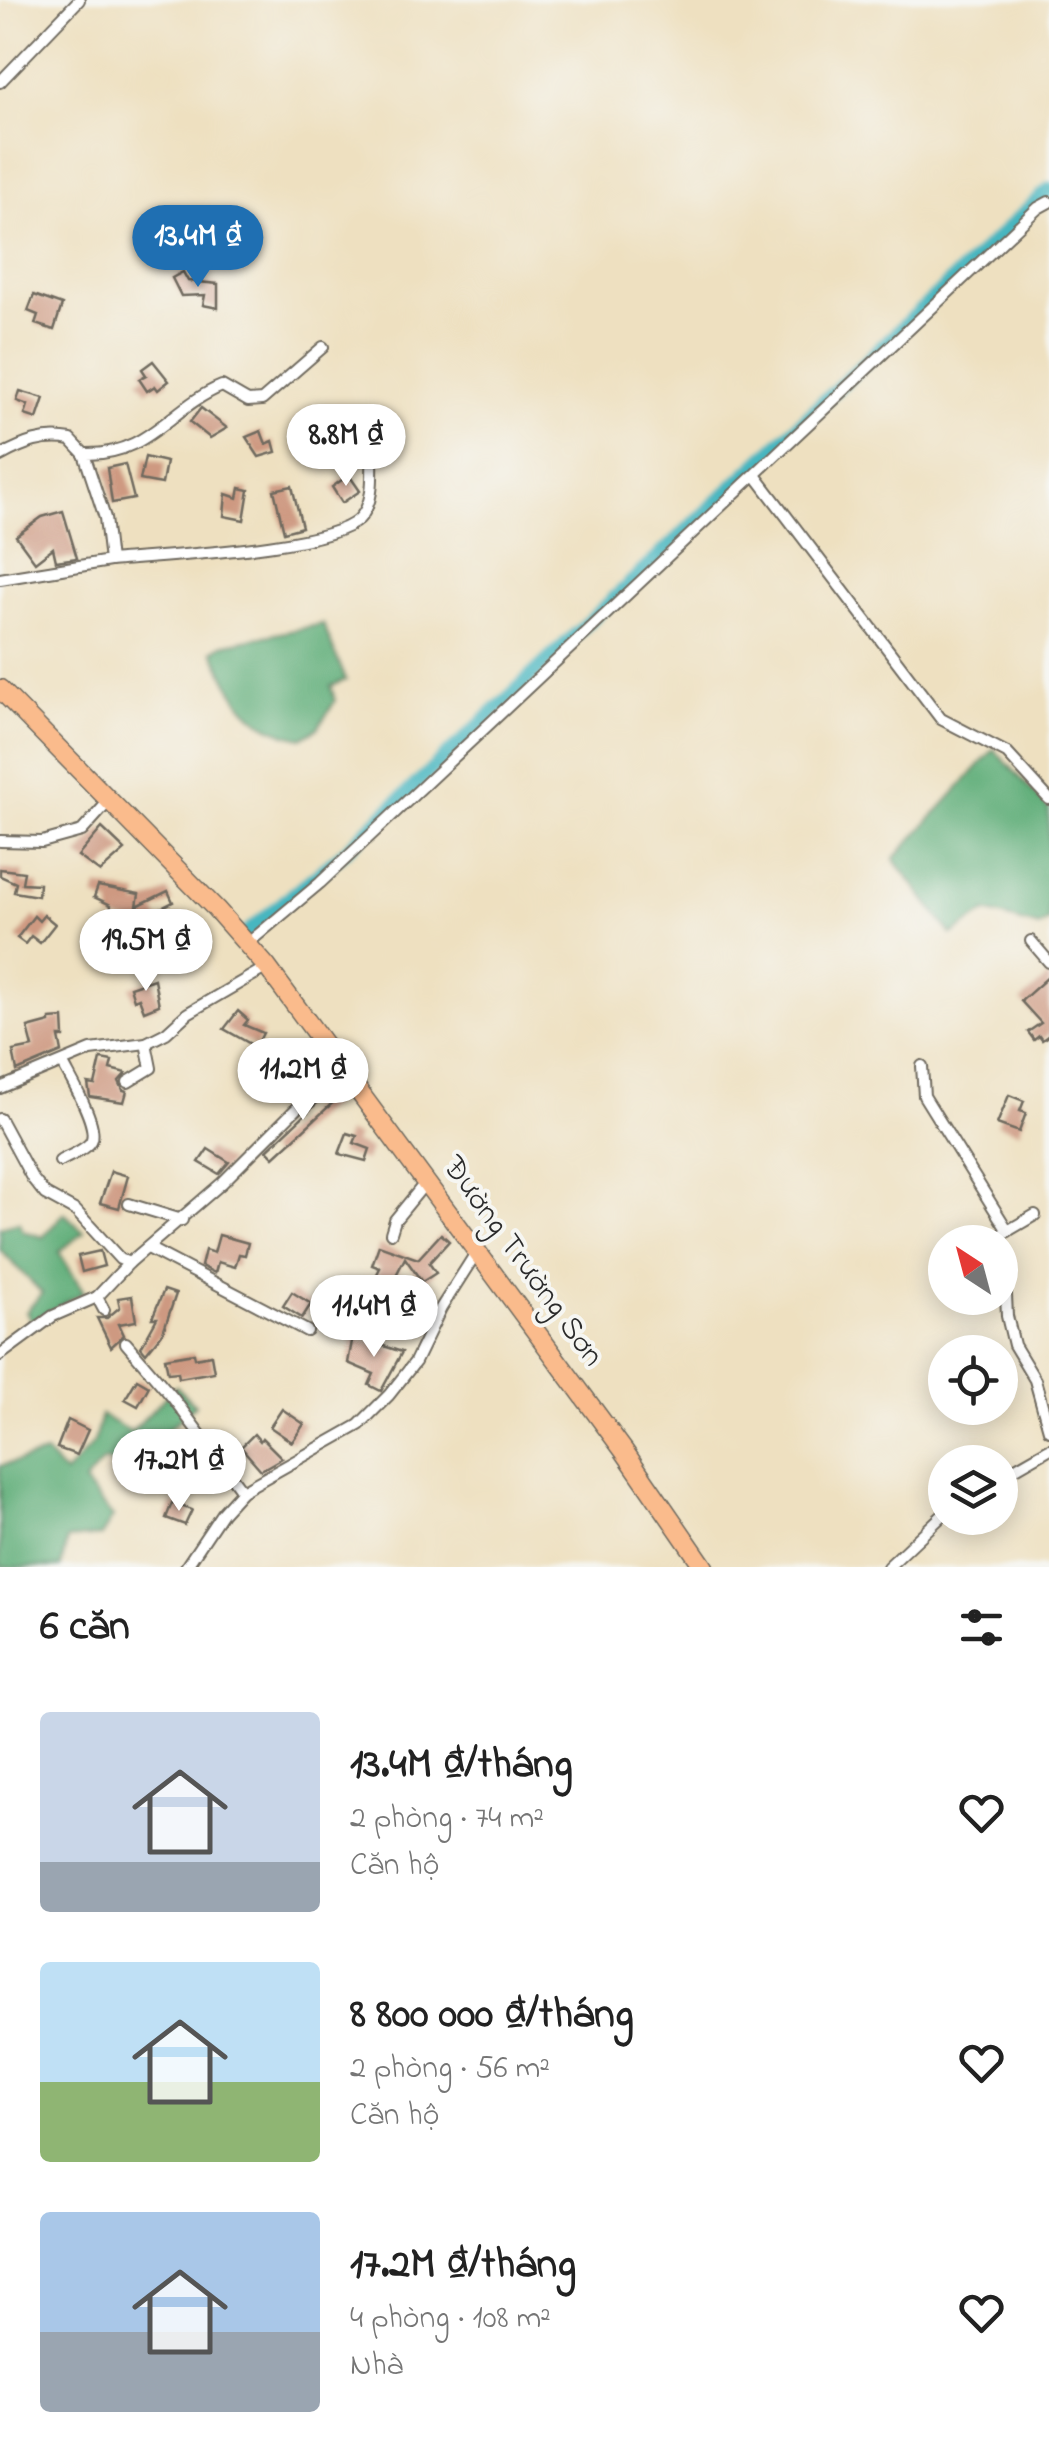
<!DOCTYPE html>
<html lang="vi">
<head>
<meta charset="utf-8">
<style>
	:root { --surface:#fff; --page:#f6f6f6; --text:#222; --muted:#767676; --accent:#1f6fb2 }
	body { margin:0; font-family:"Indie Flower",sans-serif; background:var(--page); color:var(--text); height:100vh; display:flex; flex-direction:column; font-size:38px; white-space:nowrap }
	* { box-sizing:border-box; margin:0 }
	p { font-size:32px; color:var(--muted) }
	.icon { flex:none; width:55px; height:55px; fill:none; stroke:currentColor; stroke-width:2; stroke-linecap:round; stroke-linejoin:round }
	.map { position:relative; height:1567px; overflow:hidden }
	.panel { display:flex; flex-direction:column; background:var(--surface); flex:1 }
	.panel>* { flex:none }
	.needle { width:65px; rotate:324deg }
	.fabs { position:absolute; left:928px; top:1225px; display:grid; gap:20px }
	.fabs a { display:grid; place-items:center; width:90px; height:90px; border-radius:50%; background:var(--surface); box-shadow:0 5px 25px #0003; font-size:50px }
	.price { position:absolute; translate:-50% -85px; padding:0 22px; border-radius:35px; background:#fff; color:#222; font-size:32px; line-height:65px; filter:drop-shadow(0 2px 5px #0008) }
	.price::after { content:''; position:absolute; left:50%; top:60px; width:30px; height:22px; margin-left:-15px; background:inherit; clip-path:polygon(0 0,100% 0,50% 100%) }
	.price.selected { background:var(--accent); color:#fff }
	ul { padding:0; list-style:none }
	li { display:flex; align-items:center; gap:30px; height:250px; padding:0 40px }
	li span { display:grid; place-items:center; flex:none; width:280px; height:200px; border-radius:10px; color:#555 }
	li>.icon { margin-inline-start:auto }
	span .icon { width:120px; height:120px; fill:#fffc; stroke-width:1 }
	li b { font-size:42px }
	h2 { display:flex; justify-content:space-between; align-items:center; height:120px; padding:0 40px; font-size:42px }
	.map>svg:first-child { display:block }
	.forest { fill:#5fad78; stroke:#456c52; stroke-width:2.5 }
	.lines { fill:none; stroke-linecap:round; stroke-linejoin:round }
	.canal { stroke:#47b6c0; stroke-width:14 }
	.building { fill:#ce9981 }
	.minor-casing { stroke:#6f6a5f; stroke-width:14 }
	.trunk-casing { stroke:#6f6a5f; stroke-width:21 }
	.minor { stroke:#fff; stroke-width:10 }
	.trunk { stroke:#fabb8c; stroke-width:18 }
	.labels { text-anchor:middle; dominant-baseline:central; stroke-width:8; stroke-linejoin:round; paint-order:stroke }
	.street-label { font-size:32px; fill:#2b2b2b; stroke:#f6f6f2 }
</style>
</head>
<body>
<div class="map">
<svg width="1049" height="1567" viewBox="0 0 1049 1567">
	<rect width="100%" height="100%" fill="#f6f6f2"/>
	<filter id="ink" filterUnits="userSpaceOnUse"><feTurbulence type="fractalNoise" baseFrequency=".01" numOctaves="2"/><feDisplacementMap in="SourceGraphic" scale="20" xChannelSelector="R" yChannelSelector="G"/><feConvolveMatrix kernelMatrix="1 2 1 2 8 2 1 2 1" color-interpolation-filters="sRGB"/></filter>
	<filter id="wash" filterUnits="userSpaceOnUse"><feTurbulence type="fractalNoise" baseFrequency=".0048" numOctaves="4" result="noise"/><feDisplacementMap in="SourceGraphic" scale="40" xChannelSelector="R" yChannelSelector="G"/><feGaussianBlur stdDeviation="2.25" result="paint"/><feColorMatrix in="noise" values="0 0 0 0 0 0 0 0 0 0 0 0 0 0 0 0 0 1.4 0 .05"/><feComposite in="paint" operator="in"/></filter>
	<g filter="url(#wash)">
		<rect width="100%" height="100%" fill="#eee0c0"/>
		<g class="forest">
			<path d="M323,624l23,56 -15,6 4,15 -17,27 -16,10c-55,-11 -67,-39 -89,-87l9,-6z"/>
			<polygon points="994,749 1049,809 1049,920 1039,927 986,912 952,935 894,859"/>
			<polygon points="64,1213 84,1232 59,1252 84,1292 32,1321 26,1312 42,1293 0,1250 0,1227 19,1222 23,1231 43,1237"/>
			<polygon points="176,1386 195,1405 127,1467 103,1461 84,1483 113,1517 101,1536 67,1539 61,1567 0,1567 0,1466 46,1454 65,1474 94,1442 101,1415 131,1432"/>
		</g>
		<g class="lines">
			<polyline class="canal" points="241,937 343,853 1049,189"/>
		</g>
		<g id="blocks">
			<g class="building">
				<polygon points="183,272 188,281 218,284 218,308 203,305 205,295 181,296 172,278"/>
				<polygon points="34,295 62,305 54,330 35,324 38,315 28,311"/>
				<polygon points="153,361 169,381 158,390 155,386 147,391 139,379 146,375 142,369"/>
				<polygon points="20,391 44,398 37,419 25,415 28,405 17,401"/>
				<polygon points="201,408 227,428 210,438 190,422"/>
				<polygon points="261,431 266,444 273,441 276,452 259,457 246,437"/>
				<polygon points="145,457 166,462 162,484 140,480"/>
				<polygon points="125,464 134,499 112,503 107,468"/>
				<polygon points="349,475 360,491 342,503 332,487"/>
				<polygon points="292,486 302,527 284,532 274,490"/>
				<polygon points="240,488 249,490 244,520 224,516 226,494 238,498"/>
				<polygon points="63,511 77,558 56,561 53,548 35,562 16,536 42,517"/>
				<polygon points="102,828 125,850 100,872 78,856"/>
				<polygon points="0,869 24,872 22,883 39,884 38,896 14,892 16,883 0,876"/>
				<polygon points="98,886 139,894 137,906 168,891 173,902 155,911 161,924 137,935 132,922 110,918 111,905 94,897"/>
				<polygon points="44,915 55,924 40,943 31,936 25,944 17,938 34,916 39,921"/>
				<polygon points="1049,976 1049,1035 1042,1040 1039,1036 1034,1040 1028,1032 1041,1023 1021,1001"/>
				<polygon points="154,979 159,1005 144,1011 139,998 134,1000 130,987"/>
				<polygon points="238,1011 248,1020 244,1025 263,1033 256,1047 224,1029"/>
				<polygon points="63,1018 64,1037 59,1037 62,1052 17,1071 13,1051 33,1047 28,1028 50,1022 50,1019"/>
				<polygon points="101,1059 112,1061 110,1069 126,1073 119,1081 123,1090 127,1091 124,1102 90,1097 88,1084 95,1085"/>
				<polygon points="278,1067 307,1074 304,1089 298,1094 289,1092 288,1096 272,1093"/>
				<polygon points="331,1090 338,1098 274,1157 267,1150"/>
				<polygon points="1009,1095 1024,1101 1020,1111 1026,1113 1019,1132 997,1124"/>
				<polygon points="347,1133 357,1136 354,1143 370,1149 366,1161 339,1154"/>
				<polygon points="208,1149 229,1162 219,1174 199,1162"/>
				<polygon points="111,1171 128,1176 119,1208 100,1203"/>
				<polygon points="441,1234 449,1241 429,1263 436,1273 422,1282 405,1258 383,1300 368,1292 380,1268 372,1265 379,1245 418,1259"/>
				<polygon points="219,1235 248,1243 245,1255 239,1254 235,1267 218,1262 215,1273 201,1266 205,1250 214,1253"/>
				<polygon points="100,1251 104,1266 82,1272 78,1256"/>
				<polygon points="164,1290 176,1294 163,1332 146,1353 141,1347 157,1318 152,1318"/>
				<polygon points="292,1292 311,1304 302,1318 283,1306"/>
				<polygon points="132,1296 136,1321 119,1324 124,1335 111,1347 97,1318 107,1318 120,1307 118,1298"/>
				<polygon points="353,1336 402,1352 381,1391 369,1385 374,1374 348,1363"/>
				<polygon points="194,1353 195,1358 211,1355 214,1372 179,1378 178,1372 168,1373 165,1358"/>
				<polygon points="137,1379 149,1386 138,1406 125,1399"/>
				<polygon points="282,1409 304,1424 292,1442 270,1427"/>
				<polygon points="68,1420 88,1430 77,1455 57,1448"/>
				<polygon points="254,1434 260,1441 262,1438 282,1458 261,1470 241,1447"/>
				<polygon points="172,1503 192,1510 185,1525 166,1518"/>
			</g>
		</g>
	</g>
	<g filter="url(#ink)">
		<use href="#blocks" fill-opacity="0" stroke="#6f6a5f" stroke-width="2.5"/>
		<g class="lines">
			<g class="minor-casing">
				<g id="minor">
					<polyline points="0,82 79,0"/>
					<path d="M0,456c24,-13 44,-21 71,-16l13,14"/>
					<polyline points="755,475 941,719 1007,753 1049,799"/>
					<path d="M110,561c47,-5 220,-12 249,-42 16,-16 13,-45 13,-66"/>
					<path d="M0,579l110,-18 -5,-43 -21,-64c65,2 86,-47 138,-68l26,15 14,-1 61,-53"/>
					<polyline points="0,841 42,842 82,831 108,802"/>
					<polyline points="1031,941 1049,962"/>
					<polyline points="247,944 320,883 1038,208 1049,202"/>
					<polyline points="922,1066 924,1096 1008,1231"/>
					<polyline points="128,1082 151,1068 146,1043"/>
					<polyline points="0,1088 91,1050 146,1043 166,1033 188,1013 267,967"/>
					<polyline points="0,1119 32,1178 45,1194 76,1211 120,1259 129,1263 222,1183 340,1065"/>
					<path d="M60,1161c9,-5 30,-13 32,-22 5,-17 -21,-59 -29,-75"/>
					<polyline points="129,1204 182,1220"/>
					<polyline points="1035,1215 999,1236 1008,1257 1005,1274 1007,1316 1014,1345 1035,1380 1049,1430"/>
					<polyline points="391,1233 395,1220 426,1182"/>
					<polyline points="148,1248 307,1331"/>
					<polyline points="104,1310 97,1297 129,1263"/>
					<polyline points="126,1343 173,1398 242,1491"/>
					<polyline points="0,1355 53,1316 97,1297"/>
					<polyline points="1000,1477 1049,1449"/>
					<polyline points="186,1567 222,1513 242,1491 359,1425 389,1395 415,1362 441,1308 476,1253"/>
					<polyline points="888,1567 945,1513"/>
				</g>
			</g>
			<g class="trunk-casing">
				<polyline id="trunk" points="0,689 216,909 267,967 624,1451 704,1567"/>
			</g>
			<use href="#minor" class="minor"/>
			<use href="#trunk" class="trunk"/>
		</g>
	</g>
	<g class="labels">
		<g class="street-label">
			<text transform="translate(522 1262) rotate(54)">Đường Trường Sơn</text>
		</g>
	</g>
</svg>
<div class="fabs">
<a><svg class="needle" viewBox="-14 -14 28 28"><path d="M0-13l5 13h-10z" fill="#e53935"/><path d="M0 13l5-13h-10z" fill="#767676"/></svg></a>
<a><svg class="icon" aria-label="locate" viewBox="0 0 24 24"><circle cx="12" cy="12" r="6"/><path d="M12 2v4M12 18v4M2 12h4M18 12h4"/></svg></a>
<a><svg class="icon" aria-label="layers" viewBox="0 0 24 24"><path d="M12 4l9 5-9 5-9-5zM3 14l9 5 9-5"/></svg></a>
</div>
<b class="price selected" style="left:198px;top:290px">13.4M ₫</b>
<b class="price" style="left:346px;top:489px">8.8M ₫</b>
<b class="price" style="left:146px;top:994px">19.5M ₫</b>
<b class="price" style="left:303px;top:1123px">11.2M ₫</b>
<b class="price" style="left:374px;top:1360px">11.4M ₫</b>
<b class="price" style="left:179px;top:1514px">17.2M ₫</b>
</div>
<section class="panel">
<h2>6 căn<svg class="icon" aria-label="filters" viewBox="0 0 24 24"><path d="M4 7h16M4 17h16"/><circle cx="9" cy="7" r="2"/><circle cx="15" cy="17" r="2"/></svg></h2>
<ul>
<li><span style="background:linear-gradient(#c9d6e8 75%,#9aa5b1 0)"><svg class="icon" aria-label="home" viewBox="0 0 24 24"><path d="M3 11l9-7 9 7M6 9v11h12V9"/></svg></span><div><b>13.4M ₫/tháng</b><p>2 phòng · 74 m²</p><p>Căn hộ</p></div><svg class="icon" aria-label="heart" viewBox="0 0 24 24"><path d="M12 20l-8-8c-3-5 5-10 8-4 3-6 11-1 8 4z"/></svg></li>
<li><span style="background:linear-gradient(#bfe0f5 60%,#8fb573 0)"><svg class="icon" aria-label="home" viewBox="0 0 24 24"><path d="M3 11l9-7 9 7M6 9v11h12V9"/></svg></span><div><b>8 800 000 ₫/tháng</b><p>2 phòng · 56 m²</p><p>Căn hộ</p></div><svg class="icon" aria-label="heart" viewBox="0 0 24 24"><path d="M12 20l-8-8c-3-5 5-10 8-4 3-6 11-1 8 4z"/></svg></li>
<li><span style="background:linear-gradient(#a9c7e8 60%,#9aa5b1 0)"><svg class="icon" aria-label="home" viewBox="0 0 24 24"><path d="M3 11l9-7 9 7M6 9v11h12V9"/></svg></span><div><b>17.2M ₫/tháng</b><p>4 phòng · 108 m²</p><p>Nhà</p></div><svg class="icon" aria-label="heart" viewBox="0 0 24 24"><path d="M12 20l-8-8c-3-5 5-10 8-4 3-6 11-1 8 4z"/></svg></li>
</ul>
</section>
</body>
</html>
